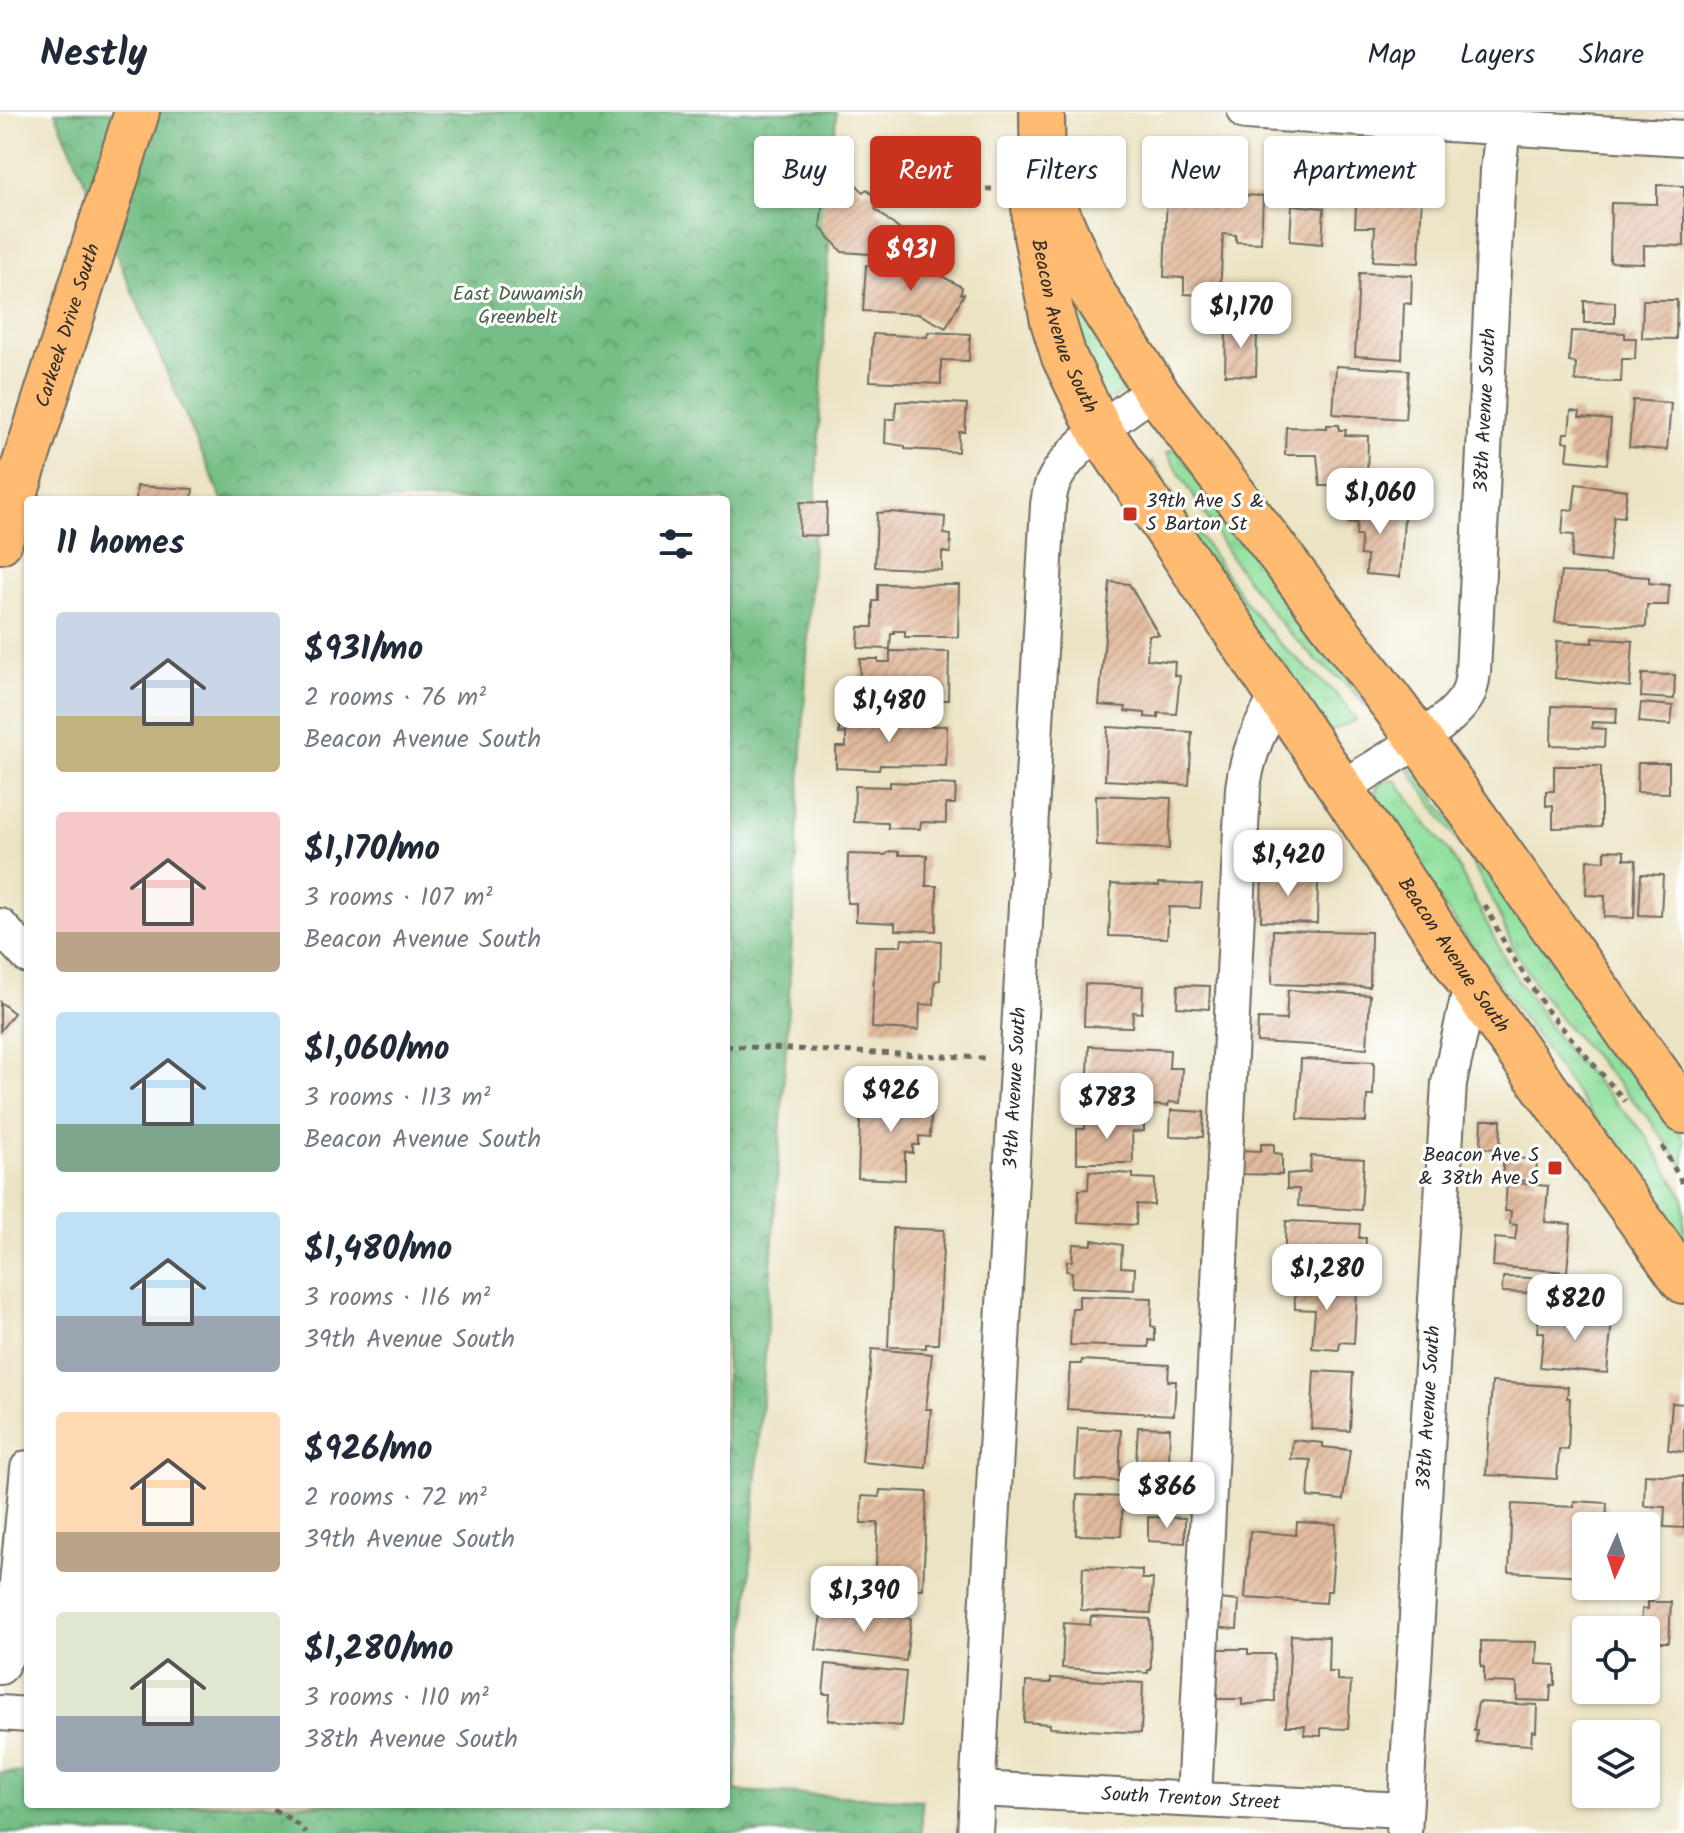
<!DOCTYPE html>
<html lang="en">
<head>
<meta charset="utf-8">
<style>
	:root { --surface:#fff; --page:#f6f6f7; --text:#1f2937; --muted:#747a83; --line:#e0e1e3; --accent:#c8321e }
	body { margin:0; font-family:Kalam,sans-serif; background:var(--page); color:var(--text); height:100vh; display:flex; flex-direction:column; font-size:30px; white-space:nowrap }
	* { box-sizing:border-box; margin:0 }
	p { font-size:26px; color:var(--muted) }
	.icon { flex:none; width:44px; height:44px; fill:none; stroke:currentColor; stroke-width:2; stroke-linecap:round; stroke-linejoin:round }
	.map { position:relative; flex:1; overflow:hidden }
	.sheet { position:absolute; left:24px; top:384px; width:706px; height:1312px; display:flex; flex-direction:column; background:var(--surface); border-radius:8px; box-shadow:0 2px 6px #0004 }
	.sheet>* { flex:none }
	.hud { position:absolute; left:754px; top:24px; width:760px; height:72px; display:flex; gap:16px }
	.needle { width:52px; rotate:183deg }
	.tools { position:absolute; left:1572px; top:1400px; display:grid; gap:16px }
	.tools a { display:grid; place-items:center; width:88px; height:88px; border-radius:8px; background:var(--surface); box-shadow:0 2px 6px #0004; font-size:40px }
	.price { position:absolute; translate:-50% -68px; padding:0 18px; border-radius:16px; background:#fff; color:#222; font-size:26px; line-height:52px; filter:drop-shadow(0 2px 4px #0008) }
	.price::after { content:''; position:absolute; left:50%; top:48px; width:24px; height:18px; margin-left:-12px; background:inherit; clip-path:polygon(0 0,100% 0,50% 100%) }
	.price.current { background:var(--accent); color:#fff }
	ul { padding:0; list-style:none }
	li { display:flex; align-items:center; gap:24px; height:200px; padding:0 32px }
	li span { display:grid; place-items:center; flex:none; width:224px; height:160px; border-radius:8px; color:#555 }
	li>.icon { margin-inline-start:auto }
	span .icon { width:96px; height:96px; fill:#fffc; stroke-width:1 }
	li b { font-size:34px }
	h2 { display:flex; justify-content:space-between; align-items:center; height:96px; padding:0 32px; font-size:34px }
	.chip { padding:0 28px; border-radius:8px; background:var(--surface); box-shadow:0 2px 6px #0004; font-size:28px; line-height:72px }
	.chip.current { background:var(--accent); color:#fff }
	header { display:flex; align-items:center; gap:48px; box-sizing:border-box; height:112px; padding:0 40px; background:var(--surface); border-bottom:2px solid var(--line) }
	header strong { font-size:38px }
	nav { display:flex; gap:44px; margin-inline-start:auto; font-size:28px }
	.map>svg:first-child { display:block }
	.grass { fill:url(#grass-tufts); stroke:#5e8664; stroke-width:2 }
	.forest { fill:url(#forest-crowns); stroke:#507458; stroke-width:2 }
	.building { fill:url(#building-hatch) }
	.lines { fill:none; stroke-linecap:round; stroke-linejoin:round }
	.minor-casing { stroke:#6e6b60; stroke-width:38 }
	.major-casing { stroke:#6e6b60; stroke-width:48 }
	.path { stroke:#6e6b60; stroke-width:5; stroke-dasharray:6 6; stroke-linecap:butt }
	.minor { stroke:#fff; stroke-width:34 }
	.major { stroke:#ffbb71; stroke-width:44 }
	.poi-dot { fill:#c8321e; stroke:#fff; stroke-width:3 }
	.labels { text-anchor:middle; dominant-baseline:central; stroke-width:6; stroke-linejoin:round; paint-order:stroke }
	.park-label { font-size:20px; fill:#4a614e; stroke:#fff }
	.street-label { font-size:20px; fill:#2b2b2b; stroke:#fff }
	.poi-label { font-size:20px; fill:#2b2b2b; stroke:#fff; text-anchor:start }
</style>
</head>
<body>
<header>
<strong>Nestly</strong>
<nav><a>Map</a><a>Layers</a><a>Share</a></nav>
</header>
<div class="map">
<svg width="1684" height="1721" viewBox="0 0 1684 1721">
	<defs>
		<pattern id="grass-tufts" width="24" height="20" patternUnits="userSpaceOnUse" patternTransform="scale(2)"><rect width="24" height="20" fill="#91e09e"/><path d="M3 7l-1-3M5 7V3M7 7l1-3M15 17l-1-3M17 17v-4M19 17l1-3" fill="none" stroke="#7dc088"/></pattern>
		<pattern id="forest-crowns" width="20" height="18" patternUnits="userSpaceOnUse" patternTransform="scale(2)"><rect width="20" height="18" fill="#74be85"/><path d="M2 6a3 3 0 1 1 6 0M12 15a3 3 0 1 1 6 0" fill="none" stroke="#5f9b6d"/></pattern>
		<pattern id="building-hatch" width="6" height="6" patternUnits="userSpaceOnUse" patternTransform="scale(2)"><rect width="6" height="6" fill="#e1b99c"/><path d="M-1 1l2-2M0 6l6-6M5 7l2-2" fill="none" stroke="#c19f87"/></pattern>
	</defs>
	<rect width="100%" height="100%" fill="#fff"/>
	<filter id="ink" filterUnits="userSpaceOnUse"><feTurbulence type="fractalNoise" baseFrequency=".0125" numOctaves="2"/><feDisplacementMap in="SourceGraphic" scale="16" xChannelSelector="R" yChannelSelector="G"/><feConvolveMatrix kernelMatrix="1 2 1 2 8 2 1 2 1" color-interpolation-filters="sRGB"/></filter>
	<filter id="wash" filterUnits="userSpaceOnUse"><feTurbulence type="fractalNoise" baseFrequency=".006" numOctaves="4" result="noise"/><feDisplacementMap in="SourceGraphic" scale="32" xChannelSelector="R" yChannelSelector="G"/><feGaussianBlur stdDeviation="1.8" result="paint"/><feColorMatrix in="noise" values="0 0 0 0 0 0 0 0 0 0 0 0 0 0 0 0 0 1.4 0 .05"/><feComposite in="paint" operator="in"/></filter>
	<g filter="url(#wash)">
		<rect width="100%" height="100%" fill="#ebe3c3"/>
		<g class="grass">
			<path d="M1040,108l89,158c-4,17 -18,26 -34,21z"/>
			<polygon points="1175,336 1367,592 1364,592 1345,571 1317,549 1281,512 1236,453 1167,341"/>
			<path d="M1152,350l41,64 56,81 28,34 58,52 21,26c-9,7 -16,7 -24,12l-12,-1 -176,-262z"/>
			<polygon points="1408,657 1414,658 1684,1027 1684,1056 1647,1004 1558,904 1537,875 1514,837 1493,789 1467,742"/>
			<path d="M1386,667l10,2 58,78 55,108 55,80 80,86 40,65v47l-308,-435c-4,-13 -1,-24 10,-31z"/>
		</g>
		<polygon class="forest" points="55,0 836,0 786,937 735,1679 922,1688 922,1721 0,1721 0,1660 28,1661 28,1692 726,1692 726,388 222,388"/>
		<g id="blocks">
			<g class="building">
				<polygon points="842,57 863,80 867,77 880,92 875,97 900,118 893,124 897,129 883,143 842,140 820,115 825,72"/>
				<polygon points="1657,73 1684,74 1684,134 1644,133 1644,151 1610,150 1611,91 1657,92"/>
				<polygon points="1357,75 1422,78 1419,151 1373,149 1375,115 1355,115"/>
				<polygon points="1167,80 1263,84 1261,131 1236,130 1236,123 1223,122 1220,184 1184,182 1184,166 1164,165"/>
				<polygon points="1292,93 1324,96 1322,132 1290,129"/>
				<polygon points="866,153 927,156 962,175 961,182 964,182 946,216 919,202 863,199"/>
				<polygon points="1359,161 1412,163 1411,192 1404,191 1402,247 1355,244"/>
				<polygon points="1643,188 1677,188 1676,227 1642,226"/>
				<polygon points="1584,189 1615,190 1615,211 1584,211"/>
				<polygon points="1229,211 1254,212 1254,219 1257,218 1256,264 1225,263 1226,217 1229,217"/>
				<polygon points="1571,219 1625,221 1625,226 1636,226 1635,247 1622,247 1621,270 1575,269 1576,251 1569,250"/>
				<polygon points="928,220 970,222 969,249 941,248 941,272 870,269 873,222 927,225"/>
				<polygon points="1336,254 1409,258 1405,307 1333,302"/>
				<polygon points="1633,288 1671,291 1667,338 1629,335"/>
				<polygon points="907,289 967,292 965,320 959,320 958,340 905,337 905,334 885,331 886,307 895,307 896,290"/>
				<polygon points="1571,299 1580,300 1579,305 1611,308 1607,352 1567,348 1569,330 1563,329 1564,321 1569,321"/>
				<polygon points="1327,313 1339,313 1339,318 1346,318 1345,323 1368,324 1367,374 1320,374 1317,343 1285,343 1286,315 1327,316"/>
				<polygon points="1576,372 1627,378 1624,405 1614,404 1609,450 1571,446 1574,423 1562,422 1564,397 1573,398"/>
				<polygon points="137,374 193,377 192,388 136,388"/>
				<polygon points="1350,389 1405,393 1400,465 1366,462 1367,444 1360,443 1361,424 1356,424 1357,411 1349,411"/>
				<polygon points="800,390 827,391 826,424 799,423"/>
				<polygon points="890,400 945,405 944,422 951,423 950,441 942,440 942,458 875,455 877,401"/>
				<polygon points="1561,460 1649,465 1649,471 1669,473 1668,493 1647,493 1646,515 1555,510"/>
				<polygon points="1110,470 1129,472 1159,523 1149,523 1147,547 1175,550 1174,563 1180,564 1176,602 1158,601 1158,606 1145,605 1145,601 1125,599 1126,595 1099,593"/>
				<polygon points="878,472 959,473 958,525 905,525 905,519 894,519 894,522 891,522 890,537 858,536 859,515 873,515 873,489 878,489"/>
				<polygon points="1593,526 1633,529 1630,575 1555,566 1557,529 1593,531"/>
				<polygon points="890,539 949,540 948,588 923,588 923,599 892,599 892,588 859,587 860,547 878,547 878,550 890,550"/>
				<polygon points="1642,562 1675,563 1674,587 1641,585"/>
				<polygon points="1641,591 1673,594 1671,613 1639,610"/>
				<polygon points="1552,594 1617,596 1616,611 1592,610 1592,616 1605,617 1604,635 1551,633"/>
				<polygon points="839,601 880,602 880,613 947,614 946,654 880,653 879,658 836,656 836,635 846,635 846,621 839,622"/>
				<polygon points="1108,615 1192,620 1189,673 1105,668"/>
				<polygon points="1638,651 1669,651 1669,681 1637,680"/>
				<polygon points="1554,654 1601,654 1601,715 1553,716 1553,693 1546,694 1546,679 1554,679"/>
				<polygon points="890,670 956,673 955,692 946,692 946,711 921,710 920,717 888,716 888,711 854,710 855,674 890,675"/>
				<polygon points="1096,683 1171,686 1169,737 1097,734"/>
				<polygon points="1605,738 1624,739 1624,747 1636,748 1634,806 1604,805 1605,784 1586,783 1587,748 1605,749"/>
				<polygon points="891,739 899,740 899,743 927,743 926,774 937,774 936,819 895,818 895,811 856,809 856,791 847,791 848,742 885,743"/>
				<polygon points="1262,751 1279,751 1278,767 1318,768 1317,811 1261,809"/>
				<polygon points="1641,762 1663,763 1661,804 1639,803"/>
				<polygon points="1159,771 1202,773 1200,796 1169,795 1167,826 1109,824 1111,772 1159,774"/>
				<polygon points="1273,818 1371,820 1370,875 1272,872"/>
				<polygon points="902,827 941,829 940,868 935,869 934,893 920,892 919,918 872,916 875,834 901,834"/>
				<polygon points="1085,872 1143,874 1142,901 1133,900 1132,915 1084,914"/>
				<polygon points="1178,873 1210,874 1209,897 1177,895"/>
				<polygon points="1288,878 1370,883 1367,936 1257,930 1258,907 1286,908"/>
				<polygon points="0,890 14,901 0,919"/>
				<polygon points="1089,934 1170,938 1169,956 1182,956 1180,991 1169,990 1168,994 1087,990"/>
				<polygon points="1301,947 1374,950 1373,984 1367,984 1366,1010 1298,1007"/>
				<polygon points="861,984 932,987 930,1025 919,1024 919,1033 913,1033 913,1041 905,1040 905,1068 858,1066"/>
				<polygon points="1171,998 1204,1000 1203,1025 1170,1024"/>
				<polygon points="1085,1007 1134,1008 1134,1013 1144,1013 1144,1019 1132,1020 1133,1051 1077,1051 1077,1017 1085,1017"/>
				<polygon points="1482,1008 1501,1008 1500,1037 1481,1036"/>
				<polygon points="1261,1032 1274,1032 1274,1041 1282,1042 1282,1063 1238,1062 1238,1038 1261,1039"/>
				<polygon points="1311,1044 1364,1047 1361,1098 1298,1094 1299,1077 1287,1077 1287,1062 1310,1060"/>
				<polygon points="1503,1046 1537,1047 1536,1069 1503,1068"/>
				<polygon points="1089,1059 1133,1062 1133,1066 1155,1067 1154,1093 1137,1092 1136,1113 1078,1110 1079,1078 1088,1077"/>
				<polygon points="1507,1070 1548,1074 1545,1110 1571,1112 1567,1160 1493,1154 1495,1126 1515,1128 1517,1113 1510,1112 1511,1099 1505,1099"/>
				<polygon points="1286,1109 1360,1112 1359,1126 1366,1126 1365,1141 1359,1141 1358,1158 1316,1156 1317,1151 1284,1150"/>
				<polygon points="893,1116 944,1118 938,1232 926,1232 926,1236 888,1235"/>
				<polygon points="1092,1128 1122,1133 1121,1155 1135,1156 1134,1178 1071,1175 1072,1160 1066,1159 1067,1149 1072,1149 1073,1132 1092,1133"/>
				<polygon points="1294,1164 1328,1166 1327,1179 1357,1181 1354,1231 1340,1230 1339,1238 1312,1236 1315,1198 1295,1197"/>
				<polygon points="1503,1165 1534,1166 1534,1181 1502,1180"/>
				<polygon points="1079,1184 1152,1186 1151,1214 1155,1215 1155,1229 1149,1228 1149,1235 1070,1233 1072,1196 1079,1196"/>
				<polygon points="1539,1201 1584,1206 1584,1201 1612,1207 1607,1261 1540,1255 1544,1220 1537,1220"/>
				<polygon points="872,1237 932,1242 926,1297 931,1297 926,1356 862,1350"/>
				<polygon points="1082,1248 1169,1253 1168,1269 1176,1269 1174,1303 1067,1297 1070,1252 1081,1252"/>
				<polygon points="1314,1259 1353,1261 1350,1319 1311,1317"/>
				<polygon points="1492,1270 1568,1275 1567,1286 1570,1286 1568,1338 1559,1337 1557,1367 1486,1363"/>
				<polygon points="1672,1291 1684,1292 1684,1340 1668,1338"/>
				<polygon points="1138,1315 1170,1316 1169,1351 1136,1350"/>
				<polygon points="1078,1316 1121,1318 1119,1369 1075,1367"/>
				<polygon points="1293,1328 1323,1331 1323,1335 1350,1338 1343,1388 1308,1385 1311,1348 1291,1347"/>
				<polygon points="1645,1362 1684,1364 1684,1416 1664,1415 1665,1395 1644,1394"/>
				<polygon points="880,1378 927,1380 923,1477 875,1475 878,1411 861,1411 862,1384 879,1385"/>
				<polygon points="1077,1383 1123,1385 1121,1424 1076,1423"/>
				<polygon points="1574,1389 1607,1391 1606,1414 1586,1414 1586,1464 1509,1460 1512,1392 1574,1395"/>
				<polygon points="1148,1405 1185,1406 1185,1431 1148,1429"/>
				<polygon points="1297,1410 1336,1412 1331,1479 1327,1479 1326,1491 1245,1486 1250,1419 1296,1423"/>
				<polygon points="1083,1455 1142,1458 1142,1467 1153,1467 1151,1501 1081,1498"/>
				<polygon points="1208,1486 1239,1489 1237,1517 1206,1515"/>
				<polygon points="1648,1490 1671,1490 1669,1530 1646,1530 1646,1518 1641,1518 1642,1497 1648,1497"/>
				<polygon points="822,1495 911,1506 906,1549 816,1538"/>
				<polygon points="1091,1504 1150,1507 1151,1558 1148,1558 1148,1561 1062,1556 1064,1511 1090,1513"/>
				<polygon points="1291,1523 1329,1525 1328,1560 1337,1560 1337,1568 1351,1569 1348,1617 1321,1616 1321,1624 1304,1623 1305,1614 1286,1614"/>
				<polygon points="1481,1529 1537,1530 1536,1552 1555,1553 1555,1573 1551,1573 1550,1589 1517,1588 1517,1571 1484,1570 1484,1555 1481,1555"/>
				<polygon points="1214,1537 1248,1537 1248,1542 1274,1542 1275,1589 1242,1593 1242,1587 1217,1587"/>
				<polygon points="826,1552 906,1560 901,1614 828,1608 830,1582 823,1582"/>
				<polygon points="1051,1566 1143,1571 1141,1621 1050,1616 1050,1612 1024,1610 1026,1570 1051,1571"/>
				<polygon points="1478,1590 1537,1593 1536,1620 1532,1619 1531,1633 1476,1630 1477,1618 1474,1618"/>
			</g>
		</g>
	</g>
	<g filter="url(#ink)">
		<use href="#blocks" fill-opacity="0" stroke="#6e6b60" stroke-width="2"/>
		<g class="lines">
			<g class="minor-casing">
				<g id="minor">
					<polyline points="1245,0 1684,26"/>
					<path id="s1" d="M1341,676c33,-21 108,-60 126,-92 4,-7 5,-16 6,-24l25,-502 7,-58"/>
					<polyline points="0,814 28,844"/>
					<polyline points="0,1555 11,1535 28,1356"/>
					<polyline points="0,1601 28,1603"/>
					<path id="s2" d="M977,1677l428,21"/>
					<path d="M1194,1687l49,-1011c4,-34 18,-63 35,-93"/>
					<path id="s3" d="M975,1721l73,-1328c1,-7 2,-17 6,-24 17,-36 69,-68 101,-91"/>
					<path id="s4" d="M1404,1721l45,-750 22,-98"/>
				</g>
			</g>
			<g class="major-casing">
				<g id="major">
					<polyline points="1042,0 1043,69 1091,178 1155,278 1419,627 1684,999"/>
					<path id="s5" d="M1043,69l-10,10 3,45 17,85 11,36 36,74 241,357 130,197 213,296"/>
					<path id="s6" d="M0,429l137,-429"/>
				</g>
			</g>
			<g class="path">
				<polyline points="950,77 993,77"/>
				<polyline points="1485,793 1507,836 1546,897 1625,989"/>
				<polyline points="726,934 985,946"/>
				<polyline points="1662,1034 1684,1074"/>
				<polyline points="263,1692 292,1708 306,1721"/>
			</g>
			<use href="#minor" class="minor"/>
			<use href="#major" class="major"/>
		</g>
	</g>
	<g class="poi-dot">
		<rect x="1122" y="394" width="16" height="16" rx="4"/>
		<rect x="1547" y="1048" width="16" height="16" rx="4"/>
	</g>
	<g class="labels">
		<g class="park-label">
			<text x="518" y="183">East Duwamish<tspan x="518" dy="23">Greenbelt</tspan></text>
		</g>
		<g class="street-label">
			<text stroke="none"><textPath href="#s6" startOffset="226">Carkeek Drive South</textPath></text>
			<text stroke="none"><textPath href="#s5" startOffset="154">Beacon Avenue South</textPath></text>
			<text stroke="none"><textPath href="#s1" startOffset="444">38th Avenue South</textPath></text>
			<text stroke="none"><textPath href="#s5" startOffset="898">Beacon Avenue South</textPath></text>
			<text stroke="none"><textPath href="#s3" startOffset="746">39th Avenue South</textPath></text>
			<text stroke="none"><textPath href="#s4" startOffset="426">38th Avenue South</textPath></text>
			<text stroke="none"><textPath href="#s2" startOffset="214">South Trenton Street</textPath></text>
		</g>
		<g class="poi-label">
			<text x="1146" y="390">39th Ave S &amp;<tspan x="1146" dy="23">S Barton St</tspan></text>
			<text x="1539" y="1044" text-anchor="end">Beacon Ave S<tspan x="1539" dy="23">&amp; 38th Ave S</tspan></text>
		</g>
	</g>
</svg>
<div class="tools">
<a><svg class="needle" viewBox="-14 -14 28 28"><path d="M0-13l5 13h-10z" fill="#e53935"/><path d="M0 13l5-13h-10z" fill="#747a83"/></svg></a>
<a><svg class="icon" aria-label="locate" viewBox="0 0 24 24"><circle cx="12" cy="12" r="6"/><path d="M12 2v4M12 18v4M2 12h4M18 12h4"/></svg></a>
<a><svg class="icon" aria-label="layers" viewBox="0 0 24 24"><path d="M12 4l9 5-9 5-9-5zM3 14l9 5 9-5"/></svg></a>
</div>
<b class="price current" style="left:911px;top:181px">$931</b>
<b class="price" style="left:1241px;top:238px">$1,170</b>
<b class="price" style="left:1380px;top:424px">$1,060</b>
<b class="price" style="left:889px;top:632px">$1,480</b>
<b class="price" style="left:1288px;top:786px">$1,420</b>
<b class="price" style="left:891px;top:1022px">$926</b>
<b class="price" style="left:1107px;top:1029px">$783</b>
<b class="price" style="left:1327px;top:1200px">$1,280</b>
<b class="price" style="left:1575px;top:1230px">$820</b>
<b class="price" style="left:1167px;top:1418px">$866</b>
<b class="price" style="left:864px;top:1522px">$1,390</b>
<div class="hud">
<a class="chip">Buy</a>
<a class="chip current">Rent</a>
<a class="chip">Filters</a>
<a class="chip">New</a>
<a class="chip">Apartment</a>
</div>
<section class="sheet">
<h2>11 homes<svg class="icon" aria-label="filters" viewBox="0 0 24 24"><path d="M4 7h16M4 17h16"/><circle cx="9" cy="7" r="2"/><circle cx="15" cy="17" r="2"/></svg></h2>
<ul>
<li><span style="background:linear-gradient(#c9d6e8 65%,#c2b280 0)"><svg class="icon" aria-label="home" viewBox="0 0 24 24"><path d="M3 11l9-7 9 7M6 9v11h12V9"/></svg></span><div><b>$931/mo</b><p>2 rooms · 76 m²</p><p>Beacon Avenue South</p></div></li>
<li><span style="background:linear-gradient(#f6c9c9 75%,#b9a48a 0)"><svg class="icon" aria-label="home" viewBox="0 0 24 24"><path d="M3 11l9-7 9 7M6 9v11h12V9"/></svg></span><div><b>$1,170/mo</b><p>3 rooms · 107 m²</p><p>Beacon Avenue South</p></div></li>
<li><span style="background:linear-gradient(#bfe0f5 70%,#7fa58c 0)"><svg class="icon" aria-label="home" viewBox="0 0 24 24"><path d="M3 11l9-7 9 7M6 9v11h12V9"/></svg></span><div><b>$1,060/mo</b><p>3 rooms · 113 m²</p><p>Beacon Avenue South</p></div></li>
<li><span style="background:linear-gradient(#bfe0f5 65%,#9aa5b1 0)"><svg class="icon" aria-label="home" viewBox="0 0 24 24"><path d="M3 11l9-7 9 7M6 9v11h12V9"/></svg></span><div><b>$1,480/mo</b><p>3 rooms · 116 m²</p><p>39th Avenue South</p></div></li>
<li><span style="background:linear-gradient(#ffd9b3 75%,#b9a48a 0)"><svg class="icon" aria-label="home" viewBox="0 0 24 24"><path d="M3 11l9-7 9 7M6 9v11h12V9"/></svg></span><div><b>$926/mo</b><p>2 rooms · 72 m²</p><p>39th Avenue South</p></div></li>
<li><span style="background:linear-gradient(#dfe7d0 65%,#9aa5b1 0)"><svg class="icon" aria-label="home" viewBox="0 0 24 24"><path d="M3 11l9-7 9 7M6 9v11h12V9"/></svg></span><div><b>$1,280/mo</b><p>3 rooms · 110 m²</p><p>38th Avenue South</p></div></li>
</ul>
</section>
</div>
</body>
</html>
